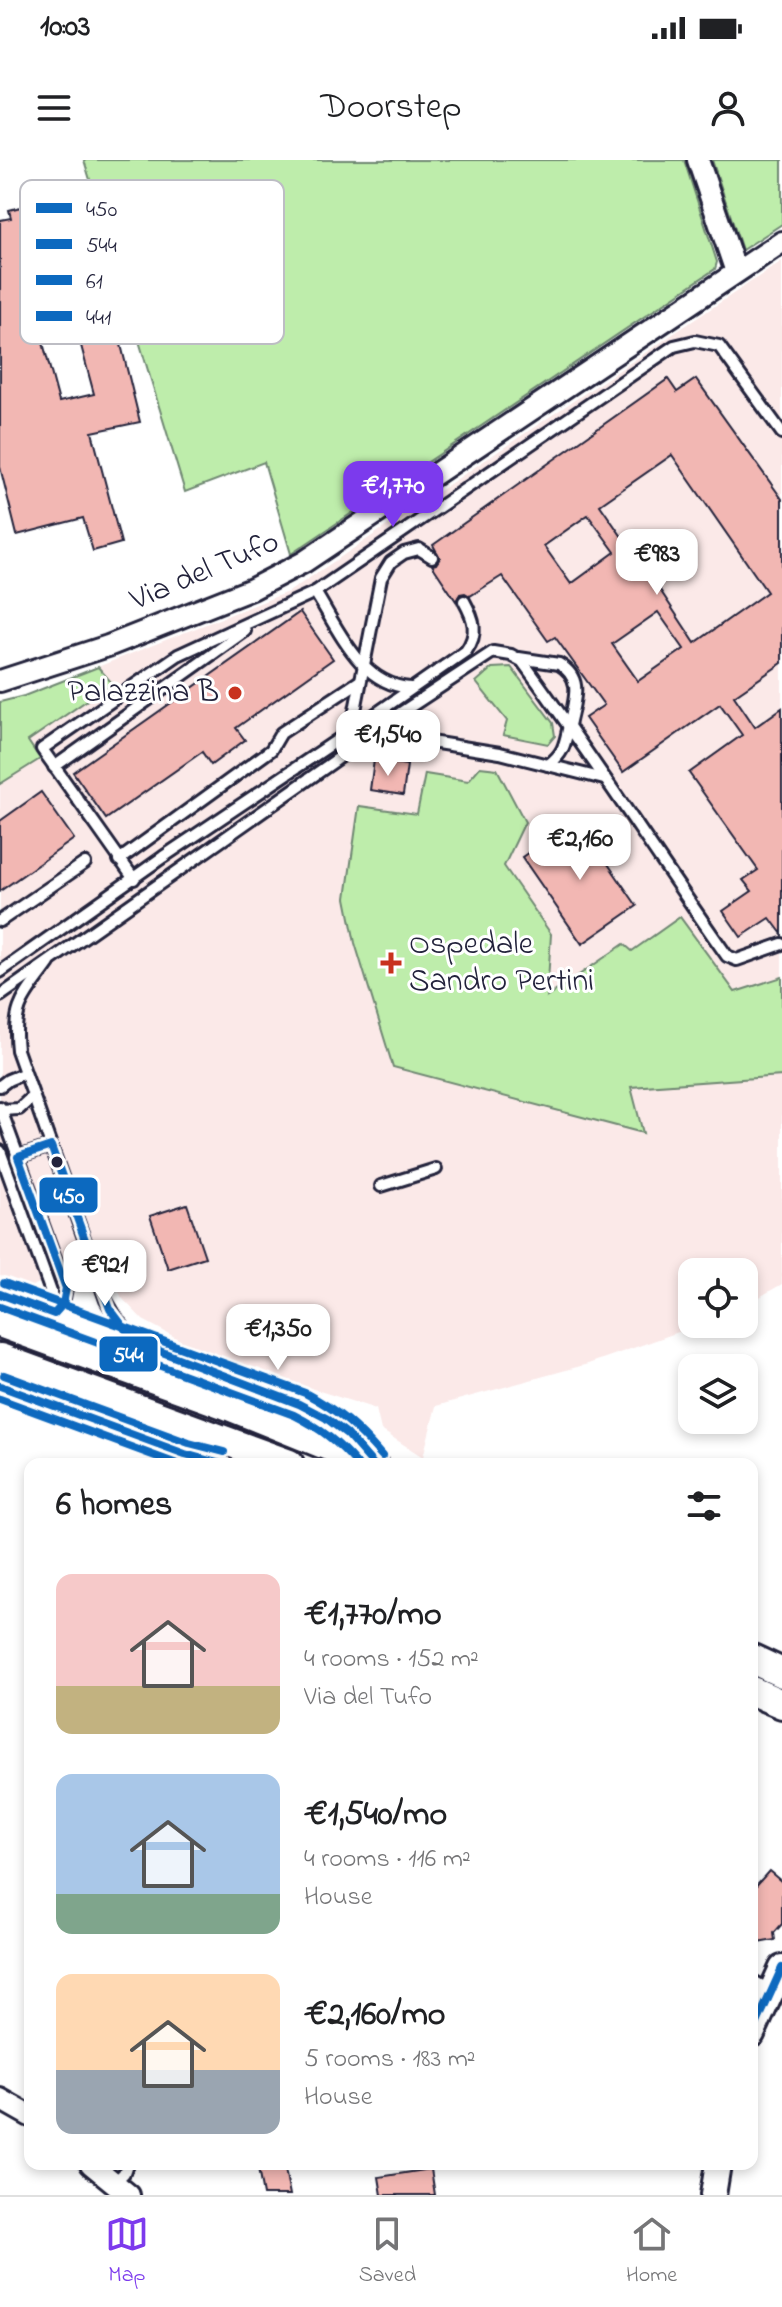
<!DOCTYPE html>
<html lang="en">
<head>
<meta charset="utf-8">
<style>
	:root { --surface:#fff; --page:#f2f2f2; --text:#202124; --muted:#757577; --line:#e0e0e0; --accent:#7c3aed }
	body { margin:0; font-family:"Indie Flower",sans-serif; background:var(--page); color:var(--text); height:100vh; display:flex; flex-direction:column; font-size:30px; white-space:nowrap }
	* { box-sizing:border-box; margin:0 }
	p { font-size:26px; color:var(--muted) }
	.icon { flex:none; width:44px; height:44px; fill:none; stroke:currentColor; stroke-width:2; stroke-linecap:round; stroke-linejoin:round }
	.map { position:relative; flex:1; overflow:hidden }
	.panel { position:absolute; left:24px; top:1298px; width:734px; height:712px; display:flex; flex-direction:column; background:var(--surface); border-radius:16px; box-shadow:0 4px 12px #0003 }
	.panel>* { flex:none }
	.controls { position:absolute; left:678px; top:1098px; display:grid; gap:16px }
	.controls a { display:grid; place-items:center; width:80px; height:80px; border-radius:16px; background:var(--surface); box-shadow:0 4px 12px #0003; font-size:40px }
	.price { position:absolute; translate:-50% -68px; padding:0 18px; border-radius:16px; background:#fff; color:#222; font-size:26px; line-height:52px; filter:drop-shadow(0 2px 4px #0008) }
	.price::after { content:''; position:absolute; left:50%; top:48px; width:24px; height:18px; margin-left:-12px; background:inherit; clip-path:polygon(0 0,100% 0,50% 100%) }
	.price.selected { background:var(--accent); color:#fff }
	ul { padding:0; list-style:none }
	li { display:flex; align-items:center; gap:24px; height:200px; padding:0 32px }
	li span { display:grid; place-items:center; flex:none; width:224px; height:160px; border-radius:16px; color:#555 }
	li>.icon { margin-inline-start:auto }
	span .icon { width:96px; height:96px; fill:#fffc; stroke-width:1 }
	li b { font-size:34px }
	h2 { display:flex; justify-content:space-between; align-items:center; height:96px; padding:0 32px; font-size:34px }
	.status { display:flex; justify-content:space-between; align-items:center; height:56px; padding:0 40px; background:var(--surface); direction:ltr }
	.status svg { height:22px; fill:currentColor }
	header { display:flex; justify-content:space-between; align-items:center; height:104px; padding:0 32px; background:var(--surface); font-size:36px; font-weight:600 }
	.dock { display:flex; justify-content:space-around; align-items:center; height:112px; border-top:2px solid var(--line); background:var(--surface); font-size:22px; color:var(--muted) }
	.dock a { display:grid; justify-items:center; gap:4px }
	.dock .selected { color:var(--accent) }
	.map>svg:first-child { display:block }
	.built { fill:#fbe9e8 }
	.green { fill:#beedab; stroke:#708873; stroke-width:2 }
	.building { fill:#f2b7b3; stroke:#22223b; stroke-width:2; fill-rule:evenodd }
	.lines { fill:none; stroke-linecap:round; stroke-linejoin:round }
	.service-casing { stroke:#22223b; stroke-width:16 }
	.minor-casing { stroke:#22223b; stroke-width:26 }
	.tertiary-casing { stroke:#22223b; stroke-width:30 }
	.secondary-casing { stroke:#22223b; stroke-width:34 }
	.service { stroke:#fff; stroke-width:10 }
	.minor { stroke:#fff; stroke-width:20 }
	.tertiary { stroke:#fff; stroke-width:24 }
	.secondary { stroke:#fff; stroke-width:28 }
	.bus-1-casing { stroke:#fff; stroke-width:14 }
	.bus-2-casing { stroke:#fff; stroke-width:14 }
	.bus-3-casing { stroke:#fff; stroke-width:14 }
	.bus-4-casing { stroke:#fff; stroke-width:14 }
	.bus-1 { stroke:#0c69bf; stroke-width:8 }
	.bus-2 { stroke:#0c69bf; stroke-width:8 }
	.bus-3 { stroke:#0c69bf; stroke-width:8 }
	.bus-4 { stroke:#0c69bf; stroke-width:8 }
	.poi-dot { fill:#c8321e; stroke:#fff; stroke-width:3 }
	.bus-dot { fill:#22223b; stroke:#fff; stroke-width:3 }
	.labels { text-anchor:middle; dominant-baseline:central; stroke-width:6; stroke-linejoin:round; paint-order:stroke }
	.street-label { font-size:32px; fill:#22223b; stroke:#fff }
	.poi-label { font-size:32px; fill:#22223b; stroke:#fff; text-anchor:end }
	.key { fill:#fff; stroke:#bdbdc4; stroke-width:2 }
	.key-label { font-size:22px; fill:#22223b }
	.line-badge { stroke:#fff; stroke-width:3 }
	.badge-label { font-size:22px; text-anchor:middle; font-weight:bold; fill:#fff }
</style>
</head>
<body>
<div class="status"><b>10:03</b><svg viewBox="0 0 49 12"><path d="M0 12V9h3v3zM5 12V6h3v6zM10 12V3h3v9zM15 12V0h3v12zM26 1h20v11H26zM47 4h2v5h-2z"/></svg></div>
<header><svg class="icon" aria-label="menu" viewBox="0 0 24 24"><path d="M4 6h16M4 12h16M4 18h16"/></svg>Doorstep<svg class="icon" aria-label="person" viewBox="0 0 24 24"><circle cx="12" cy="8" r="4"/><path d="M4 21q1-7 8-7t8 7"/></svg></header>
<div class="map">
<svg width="782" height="2035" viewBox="0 0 782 2035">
	<rect width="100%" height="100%" fill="#fff"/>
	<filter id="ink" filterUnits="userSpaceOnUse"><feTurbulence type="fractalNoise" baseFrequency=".0125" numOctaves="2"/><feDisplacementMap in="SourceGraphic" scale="16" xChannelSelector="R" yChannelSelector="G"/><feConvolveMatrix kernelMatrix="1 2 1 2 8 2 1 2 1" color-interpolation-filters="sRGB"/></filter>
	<g filter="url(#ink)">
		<polygon class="built" points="782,101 782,1124 744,1146 744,1112 692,1112 692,1164 701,1164 588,1204 436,1246 423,1297 381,1270 376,1249 210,1196 143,1160 122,1138 103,1100 29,1127 0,1116 0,542 24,536 290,431"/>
		<g class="green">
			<polygon points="84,0 684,0 717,102 715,109 291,394 264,302 185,332"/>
			<polygon points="712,0 782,0 782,64 742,90"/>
			<polygon points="98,507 112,523 28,581 40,599 0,624 0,542 24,536"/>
			<polygon points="511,507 553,563 555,576 548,584 503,575 507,561 476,522 492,508"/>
			<polygon points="480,607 497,609 525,662 504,706 551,774 547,837 624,784 632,791 680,757 735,832 782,817 782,916 631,927 643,973 393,907 355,783 346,738 359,646 417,654 425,614 468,621"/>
		</g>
		<g class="building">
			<polygon points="36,43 49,96 22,105 59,242 94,234 76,167 114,156 140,262 92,272 121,383 93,391 83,358 17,375 0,307 0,60 11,58 9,50"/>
			<path d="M668,219l9,13 19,-13 86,120v164l-48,33 21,31 27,-19v226l-12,-16 -29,19 -18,-26 29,-20 -9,-11 15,-10 -69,-97 53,-38 -22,-31 -97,68 -38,-54 19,-13 -49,-68 -7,4 -46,-65 -32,20 -5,-3 -5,1 -4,7 -24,-36 4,-1 4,-6 -7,-13zM672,295l95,137 -72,51 -35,-53 3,-28 -27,-5 -36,-52zM588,355l27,37 -44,32 -27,-38zM658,452l26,37 -46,32 -26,-37z"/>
			<polygon points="300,452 333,499 236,568 245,580 211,605 202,592 106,659 73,612"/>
			<polygon points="374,600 407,605 403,635 370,630"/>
			<polygon points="41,632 74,679 0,731 0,661"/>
			<polygon points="577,659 637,746 582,784 522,697"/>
			<polygon points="187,1044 205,1097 168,1109 150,1056"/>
			<polygon points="769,1711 782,1722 782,1764 774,1773 775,1780 752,1784 752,1730"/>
			<polygon points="257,2004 284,2004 290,2035 263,2035"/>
			<polygon points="431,2009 435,2035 382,2035 379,2017"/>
		</g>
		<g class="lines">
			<g class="service-casing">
				<g id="service">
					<path d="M432,397l-13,-8 -15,4 -13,9 -10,16 -30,153 115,-80c13,-18 8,-32 -2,-50"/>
					<path d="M315,432c24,38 45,92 95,96"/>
					<path d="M519,498l40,6c24,14 16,34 11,57 -5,20 -4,31 -22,44"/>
					<polyline points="374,573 500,593 604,619"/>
					<polyline points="54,607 245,471"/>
					<polyline points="119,700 271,590 281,573 360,521"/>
					<polyline points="134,719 42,589 178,495 315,432 674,186 695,181 719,186 782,273"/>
					<polyline points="0,761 85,703"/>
					<path d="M49,803c-25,35 -37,42 -32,87l89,250 12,21 15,16"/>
					<polyline points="0,812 163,697 351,571"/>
					<path d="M0,836l353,-248 37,-28 103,-68 18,3 11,6c71,96 136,197 205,295l10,4 45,-16"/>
					<polyline points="0,926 8,920 25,913"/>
					<polyline points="0,947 66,1128 63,1144 54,1154"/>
					<polyline points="1,950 19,949 32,937"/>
					<polyline points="0,991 51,1132 54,1154"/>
					<polyline points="18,997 51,986"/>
					<polyline points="381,1026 436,1009"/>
					<polyline points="114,2023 124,2013 127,2004"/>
				</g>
			</g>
			<g class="minor-casing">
				<g id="minor">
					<polyline points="698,0 736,112"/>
					<polyline points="0,521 108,486 252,429 304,402 782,82"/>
					<path d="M0,1134l299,110c30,16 47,29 69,56"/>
					<polyline points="0,1226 185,1294 221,1304"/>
					<polyline points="752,1826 768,1835"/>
					<polyline points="0,1939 30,1956"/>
					<polyline points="91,2004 129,2035"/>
				</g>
			</g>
			<g class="tertiary-casing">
				<g id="tertiary">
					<polyline points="752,1874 782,1808"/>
					<polyline points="713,2035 718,2004"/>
				</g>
			</g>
			<g class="secondary-casing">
				<g id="secondary">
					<polyline points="0,1163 224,1244 373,1304"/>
					<polyline points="0,1198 289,1304"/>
					<polyline points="752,1499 782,1513"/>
					<polyline points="752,1531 782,1544"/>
				</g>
			</g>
			<use href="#service" class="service"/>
			<use href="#minor" class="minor"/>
			<use href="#tertiary" class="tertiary"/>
			<use href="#secondary" class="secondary"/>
			<g class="bus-1-casing">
				<g id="bus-1">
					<polyline points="0,1134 54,1154 63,1144 66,1128 18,997 51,986 110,1149 125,1169 141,1184 299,1244 326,1258 347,1274 373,1304"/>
					<polyline points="0,1226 185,1294 221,1304"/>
				</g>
			</g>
			<g class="bus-2-casing">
				<g id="bus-2">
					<path d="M0,1147l294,108c26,13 44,27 63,49"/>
					<polyline points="0,1239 177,1304"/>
				</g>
			</g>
			<g class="bus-3-casing">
				<g id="bus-3">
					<path d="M4,1123l301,110c34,18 52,34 77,63"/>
					<polyline points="4,1215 189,1283 224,1292"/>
				</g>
			</g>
			<g class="bus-4-casing">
				<polyline id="bus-4" points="752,1874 782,1808"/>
			</g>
			<use href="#bus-1" class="bus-1"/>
			<use href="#bus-2" class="bus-2"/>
			<use href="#bus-3" class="bus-3"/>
			<use href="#bus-4" class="bus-4"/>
		</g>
	</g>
	<g class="poi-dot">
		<circle cx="235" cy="533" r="8"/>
		<path d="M387 791h8v8h8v8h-8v8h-8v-8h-8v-8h8z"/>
	</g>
	<circle class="bus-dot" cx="57" cy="1002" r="7"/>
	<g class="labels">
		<g class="street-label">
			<text transform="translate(205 412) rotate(-23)">Via del Tufo</text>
		</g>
		<g class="poi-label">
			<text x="219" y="533">Palazzina B</text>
			<text x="409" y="785" text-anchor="start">Ospedale<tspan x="409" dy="37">Sandro Pertini</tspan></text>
		</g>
	</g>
	<rect x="20" y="20" width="264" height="164" rx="12" class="key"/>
	<rect x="36" y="43" width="36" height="10" fill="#0c69bf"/>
	<rect x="36" y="79" width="36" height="10" fill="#0c69bf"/>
	<rect x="36" y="115" width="36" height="10" fill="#0c69bf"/>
	<rect x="36" y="151" width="36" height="10" fill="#0c69bf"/>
	<g class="key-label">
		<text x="86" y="56">450</text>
		<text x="86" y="92">544</text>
		<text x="86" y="128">61</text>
		<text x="86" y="164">441</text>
	</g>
	<g class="line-badge">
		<rect x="38" y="1016" width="61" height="38" rx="8" fill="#0c69bf"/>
		<rect x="98" y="1175" width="61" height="38" rx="8" fill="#0c69bf"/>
	</g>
	<g class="badge-label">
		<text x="69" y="1043">450</text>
		<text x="128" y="1202">544</text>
	</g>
</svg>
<div class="controls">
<a><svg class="icon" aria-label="locate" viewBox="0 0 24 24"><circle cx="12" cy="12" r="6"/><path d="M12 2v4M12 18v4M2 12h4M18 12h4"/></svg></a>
<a><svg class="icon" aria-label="layers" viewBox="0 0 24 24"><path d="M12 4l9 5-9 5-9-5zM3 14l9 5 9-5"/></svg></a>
</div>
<b class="price selected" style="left:393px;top:369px">€1,770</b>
<b class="price" style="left:657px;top:437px">€983</b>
<b class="price" style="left:388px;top:618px">€1,540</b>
<b class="price" style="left:580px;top:722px">€2,160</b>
<b class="price" style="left:105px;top:1148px">€921</b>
<b class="price" style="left:278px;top:1212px">€1,350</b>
<section class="panel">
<h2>6 homes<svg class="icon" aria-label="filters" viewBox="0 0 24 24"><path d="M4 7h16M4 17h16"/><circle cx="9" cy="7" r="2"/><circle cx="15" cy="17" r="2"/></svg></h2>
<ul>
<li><span style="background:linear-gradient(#f6c9c9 70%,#c2b280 0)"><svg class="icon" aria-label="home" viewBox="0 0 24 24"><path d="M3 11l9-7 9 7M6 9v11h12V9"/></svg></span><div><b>€1,770/mo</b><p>4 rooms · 152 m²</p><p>Via del Tufo</p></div></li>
<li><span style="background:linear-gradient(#a9c7e8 75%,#7fa58c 0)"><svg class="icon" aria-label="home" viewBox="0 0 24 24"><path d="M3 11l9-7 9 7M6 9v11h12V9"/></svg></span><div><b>€1,540/mo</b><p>4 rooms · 116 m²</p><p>House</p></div></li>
<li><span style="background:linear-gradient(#ffd9b3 60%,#9aa5b1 0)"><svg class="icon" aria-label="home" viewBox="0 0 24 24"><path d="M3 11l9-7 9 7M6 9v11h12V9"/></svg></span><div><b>€2,160/mo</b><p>5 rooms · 183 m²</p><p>House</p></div></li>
</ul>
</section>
</div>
<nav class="dock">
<a class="selected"><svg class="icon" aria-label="map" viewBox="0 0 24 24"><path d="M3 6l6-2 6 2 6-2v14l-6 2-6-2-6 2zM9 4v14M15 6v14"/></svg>Map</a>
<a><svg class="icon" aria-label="saved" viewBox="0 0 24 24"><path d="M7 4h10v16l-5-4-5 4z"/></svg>Saved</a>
<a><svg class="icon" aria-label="home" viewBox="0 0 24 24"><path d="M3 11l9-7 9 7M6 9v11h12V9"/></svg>Home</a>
</nav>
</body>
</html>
